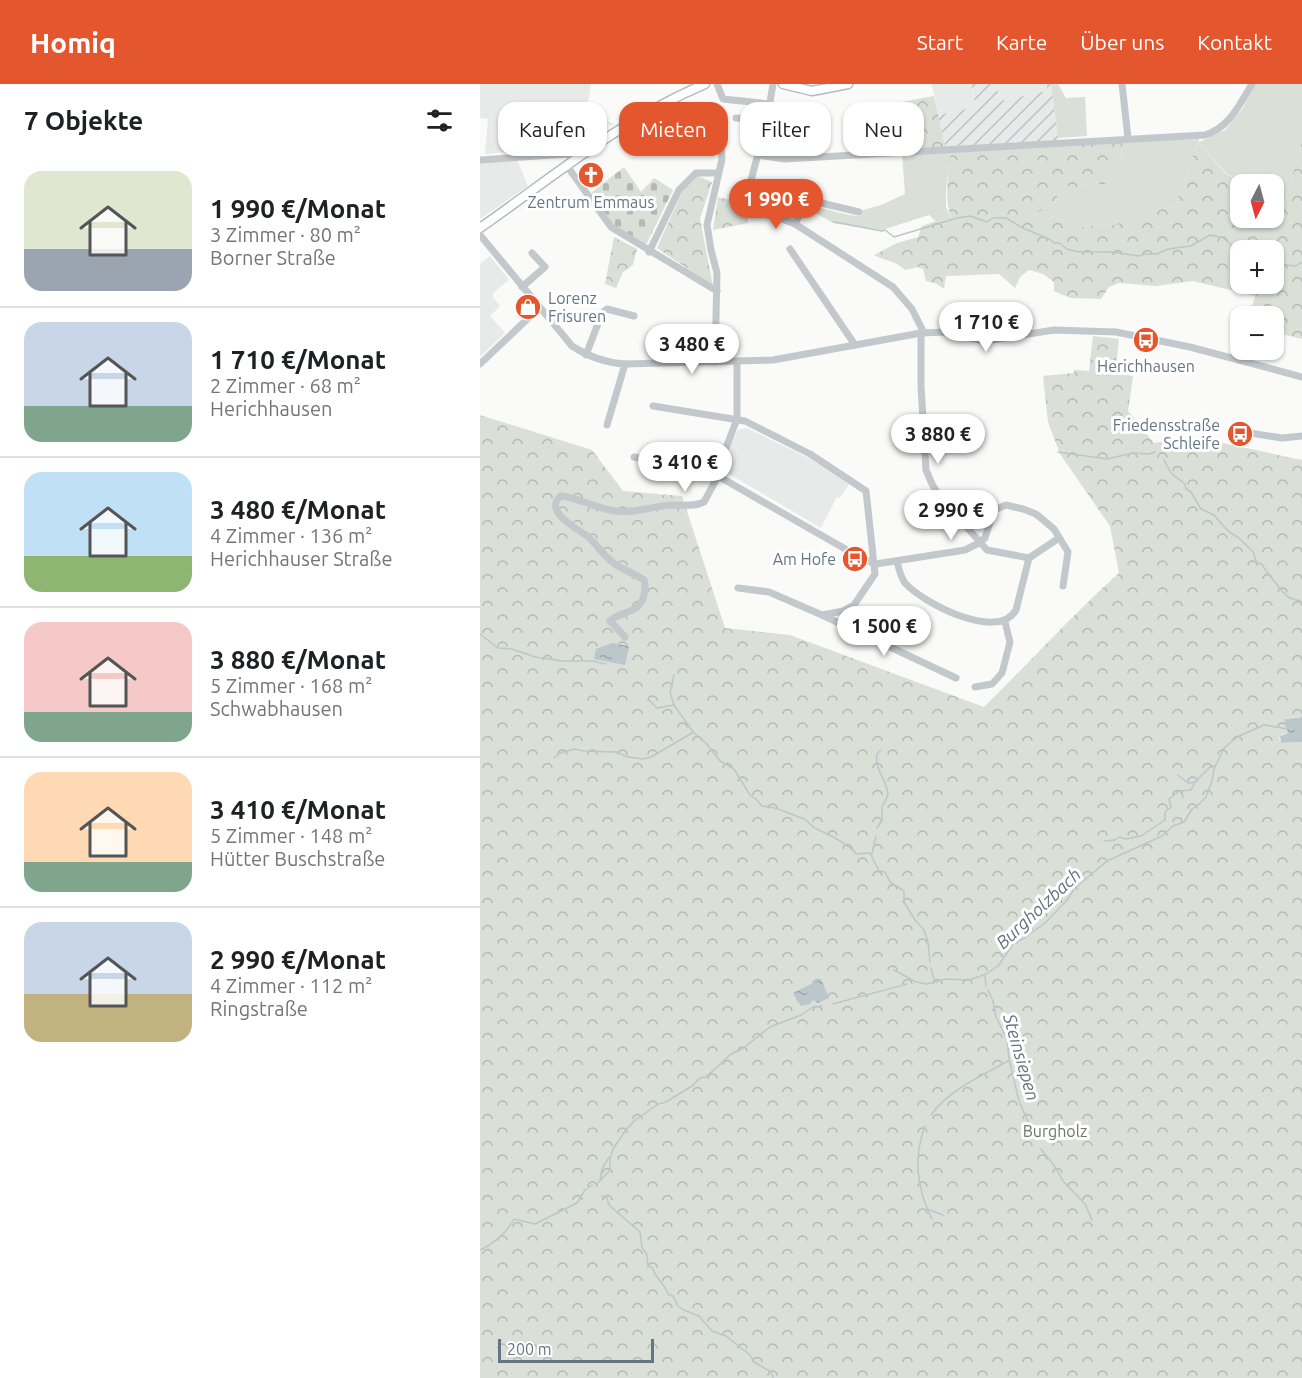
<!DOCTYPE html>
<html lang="de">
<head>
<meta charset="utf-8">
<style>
	:root { --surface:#fff; --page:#f6f6f6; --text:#202124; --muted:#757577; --line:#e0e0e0; --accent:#e4572e }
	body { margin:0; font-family:Ubuntu,sans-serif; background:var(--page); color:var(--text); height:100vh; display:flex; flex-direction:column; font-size:22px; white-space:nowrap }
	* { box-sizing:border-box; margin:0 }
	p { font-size:20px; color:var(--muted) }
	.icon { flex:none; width:33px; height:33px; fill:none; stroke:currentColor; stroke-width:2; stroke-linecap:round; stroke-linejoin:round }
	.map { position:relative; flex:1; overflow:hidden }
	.sheet { display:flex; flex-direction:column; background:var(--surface); width:480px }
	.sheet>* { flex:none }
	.hud { position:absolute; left:18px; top:18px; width:570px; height:54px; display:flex; gap:12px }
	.needle { width:39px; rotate:186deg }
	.tools { position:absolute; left:750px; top:90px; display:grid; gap:12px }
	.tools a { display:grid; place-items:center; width:54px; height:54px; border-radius:12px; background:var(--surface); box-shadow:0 2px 4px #0004; font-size:30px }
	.scale { position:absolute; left:18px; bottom:15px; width:156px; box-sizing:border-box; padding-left:6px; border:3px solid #657683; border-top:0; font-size:16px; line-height:21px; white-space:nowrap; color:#657683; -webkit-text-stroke:4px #fff; paint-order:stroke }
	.price { position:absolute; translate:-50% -51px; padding:0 14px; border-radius:21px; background:#fff; color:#222; font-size:20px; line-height:39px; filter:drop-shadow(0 2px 3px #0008) }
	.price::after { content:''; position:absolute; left:50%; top:36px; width:18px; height:14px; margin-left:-9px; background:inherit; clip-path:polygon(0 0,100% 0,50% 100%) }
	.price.selected { background:var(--accent); color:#fff }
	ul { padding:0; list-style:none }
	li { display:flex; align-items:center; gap:18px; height:150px; padding:0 24px }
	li+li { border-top:2px solid var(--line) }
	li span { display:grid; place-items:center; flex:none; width:168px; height:120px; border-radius:18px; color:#555 }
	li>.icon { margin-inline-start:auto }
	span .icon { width:72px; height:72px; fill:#fffc; stroke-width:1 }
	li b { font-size:26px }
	h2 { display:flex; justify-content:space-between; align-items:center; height:72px; padding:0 24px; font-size:26px }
	.pill { padding:0 21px; border-radius:18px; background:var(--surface); box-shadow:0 2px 4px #0004; font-size:21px; line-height:54px }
	.pill.selected { background:var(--accent); color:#fff }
	header { display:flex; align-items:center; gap:36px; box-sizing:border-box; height:84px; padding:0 30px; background:var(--accent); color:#fff }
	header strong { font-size:28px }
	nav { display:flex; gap:33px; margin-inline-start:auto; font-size:21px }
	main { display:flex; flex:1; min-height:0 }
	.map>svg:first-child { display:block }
	.built { fill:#e8e9e9 }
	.industrial { fill:url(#industrial-furrows) }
	.grass { fill:#dadfd7 }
	.forest { fill:url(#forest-crowns); fill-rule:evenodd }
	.cemetery { fill:url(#cemetery-stones) }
	.water { fill:url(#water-ripples) }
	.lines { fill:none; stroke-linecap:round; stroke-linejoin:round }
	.stream { stroke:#bbc7cb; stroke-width:1.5 }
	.major-casing { stroke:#b5babe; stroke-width:11 }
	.minor { stroke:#c3c8cc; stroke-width:7 }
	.major { stroke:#fff; stroke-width:8 }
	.labels { text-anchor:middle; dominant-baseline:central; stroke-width:6; stroke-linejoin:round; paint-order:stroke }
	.poi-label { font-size:16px; fill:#657683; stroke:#fff }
	.park-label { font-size:16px; fill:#687a64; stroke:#fff }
	.water-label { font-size:18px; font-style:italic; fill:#60757c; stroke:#fff }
</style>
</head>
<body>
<header>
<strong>Homiq</strong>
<nav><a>Start</a><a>Karte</a><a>Über uns</a><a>Kontakt</a></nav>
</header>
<main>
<section class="sheet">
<h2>7 Objekte<svg class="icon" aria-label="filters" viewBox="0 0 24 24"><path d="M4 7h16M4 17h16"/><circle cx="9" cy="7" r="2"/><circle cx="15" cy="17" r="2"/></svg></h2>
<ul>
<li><span style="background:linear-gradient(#dfe7d0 65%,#9aa5b1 0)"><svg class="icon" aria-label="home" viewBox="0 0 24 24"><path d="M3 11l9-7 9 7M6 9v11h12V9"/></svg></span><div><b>1 990 €/Monat</b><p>3 Zimmer · 80 m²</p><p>Borner Straße</p></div></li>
<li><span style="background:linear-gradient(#c9d6e8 70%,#7fa58c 0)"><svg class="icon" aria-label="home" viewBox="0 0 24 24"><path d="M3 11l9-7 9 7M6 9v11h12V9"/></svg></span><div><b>1 710 €/Monat</b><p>2 Zimmer · 68 m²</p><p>Herichhausen</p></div></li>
<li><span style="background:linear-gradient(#bfe0f5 70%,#8fb573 0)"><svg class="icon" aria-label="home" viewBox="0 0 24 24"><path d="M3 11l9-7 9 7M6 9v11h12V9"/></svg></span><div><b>3 480 €/Monat</b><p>4 Zimmer · 136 m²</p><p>Herichhauser Straße</p></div></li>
<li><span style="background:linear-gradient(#f6c9c9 75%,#7fa58c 0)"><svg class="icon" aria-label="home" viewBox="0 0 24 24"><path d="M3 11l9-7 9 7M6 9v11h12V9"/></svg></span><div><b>3 880 €/Monat</b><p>5 Zimmer · 168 m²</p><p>Schwabhausen</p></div></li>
<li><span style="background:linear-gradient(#ffd9b3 75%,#7fa58c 0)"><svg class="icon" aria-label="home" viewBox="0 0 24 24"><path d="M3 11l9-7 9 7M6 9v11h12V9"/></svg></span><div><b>3 410 €/Monat</b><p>5 Zimmer · 148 m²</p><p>Hütter Buschstraße</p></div></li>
<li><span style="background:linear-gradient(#c9d6e8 60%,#c2b280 0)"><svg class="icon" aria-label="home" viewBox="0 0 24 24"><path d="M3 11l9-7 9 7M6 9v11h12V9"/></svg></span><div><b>2 990 €/Monat</b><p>4 Zimmer · 112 m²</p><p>Ringstraße</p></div></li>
</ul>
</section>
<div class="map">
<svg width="822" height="1294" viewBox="0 0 822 1294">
	<defs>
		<pattern id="industrial-furrows" width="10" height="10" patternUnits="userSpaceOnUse" patternTransform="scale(1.5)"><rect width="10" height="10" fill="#e8e9e9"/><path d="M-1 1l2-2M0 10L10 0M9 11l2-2" fill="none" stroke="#c0c1c2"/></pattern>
		<pattern id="forest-crowns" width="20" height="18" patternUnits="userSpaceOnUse" patternTransform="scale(1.5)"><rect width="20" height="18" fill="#dadfd7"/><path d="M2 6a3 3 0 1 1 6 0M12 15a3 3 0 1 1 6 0" fill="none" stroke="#b4b9b4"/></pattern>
		<pattern id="cemetery-stones" width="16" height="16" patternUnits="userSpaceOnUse" patternTransform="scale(1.5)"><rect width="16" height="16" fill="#dadfd7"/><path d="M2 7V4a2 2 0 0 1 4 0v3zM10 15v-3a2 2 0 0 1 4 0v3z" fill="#b4b9b4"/></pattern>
		<pattern id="water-ripples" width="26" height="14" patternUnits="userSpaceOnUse" patternTransform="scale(1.5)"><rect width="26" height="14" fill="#bbc7cb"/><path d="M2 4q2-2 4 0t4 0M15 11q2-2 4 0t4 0" fill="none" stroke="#9ca6aa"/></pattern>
	</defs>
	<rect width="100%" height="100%" fill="#fafaf8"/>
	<g class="built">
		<polygon points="0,0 111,0 106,33 124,36 134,40 132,42 123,38 54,26 52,46 39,45 37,67 5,70 8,35 0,34"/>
		<polygon points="452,0 491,0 496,23 458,31"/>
		<polygon points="516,0 567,0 567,7 520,17"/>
		<polygon points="37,76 48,102 0,135 0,79"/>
		<polygon points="10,172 29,196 13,209 13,213 20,222 10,232 25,249 0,273 0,180"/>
		<polygon points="267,344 330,375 369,400 360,414 357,413 341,444 244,387 251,360 258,346"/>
	</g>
	<polygon class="industrial" points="491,0 516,0 520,17 567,7 567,0 571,0 578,54 577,56 465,63 458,31 496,23"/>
	<g class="grass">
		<polygon points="571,0 578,0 586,14 605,13 607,52 578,54"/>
		<polygon points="775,0 822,0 822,58 804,121 794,116 794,100 766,100 747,90 718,58 695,122 666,129 634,141 595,143 573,132 564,138 555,130 577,117 578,102 598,103 615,98 624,102 632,82 641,76 643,58 719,55 719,58 745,46 763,24"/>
		<path d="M474,66l-7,12 1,11 -2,16v18l6,13 -16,1 -7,-6 -47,15 -49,-7 -25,-14 2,-3c17,2 34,10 51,10l2,-6 18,-5 24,-11 -3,-40z"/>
	</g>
	<g class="forest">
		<polygon points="454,12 465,63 410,65 405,21"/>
		<path d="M643,58l-2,18 -9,7 -8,20 -8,-5 -19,5 -19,-1 -1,15 -22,13 9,8 9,-6 22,11 39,-2 32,-12 29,-7 23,-64 28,32 20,10h-6v34h34v-18l10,5 18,-63v197l-28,-7 -1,-16c-6,-6 -14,-8 -22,-6l4,-14 -62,-15 -37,5 -37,-3 -10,4 -8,12 -31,-1 -16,-7v-9l-11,-8 -14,-4 -9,7 -5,11 -16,-14 -53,2 -2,13 -7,-5 -11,-3 -3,-12 -5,-2 -13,3c-10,-10 -18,-8 -31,-15l23,-12 21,-6 4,-11 14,-5 16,-1c-9,-23 -2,-36 -5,-58l7,-12zM760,166h34v34h-34z"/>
		<polygon points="218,92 232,98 220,135 233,202 177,164 202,108"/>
		<polygon points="238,113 251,116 250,118 267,120 268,139 233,146"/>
		<polygon points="134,153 157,165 153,181 143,188 136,204 125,200"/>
		<path d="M613,252l26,3 -4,35 18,2 -5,35 26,32 40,-6 108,23v257l-15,1 1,15 -6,1 -3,4 2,5 21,-1v636h-822v-963l112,35 31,41 59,5 43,132 65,7 194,72c45,-44 88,-92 135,-134l-9,-47 -50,-72 -12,-32 -5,-46 31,-3v-3l15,1z"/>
	</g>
	<polygon class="cemetery" points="144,83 161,108 174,94 193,106 166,161 133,141 111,109"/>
	<g class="water">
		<polygon points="132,559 149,562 145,581 114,575 116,565"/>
		<polygon points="822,633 822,658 801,659 800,652 808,649 805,638 805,635"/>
		<polygon points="341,895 349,914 338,919 333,916 330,920 321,922 316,915 313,909"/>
	</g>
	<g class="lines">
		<g class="stream">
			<polyline points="354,138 402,147 405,146 414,153 477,134 490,132 507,138 513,134 526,134 541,143 571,156 574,159 579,159 587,165 599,168 631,168 659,172 665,170 677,170 688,165 711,162 730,151 744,154 754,164 761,163 766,166"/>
			<polyline points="794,180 816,182 822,178"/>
			<polyline points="578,368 627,375 653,369 669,370 675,368"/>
			<path d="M684,376l7,13 14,11 1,5 5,3 10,17 13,6 14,16 11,7 14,14 4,11 5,1c1,4 23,31 26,33 4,2 10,3 14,5"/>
			<polyline points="0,550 18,564 32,565 55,573 83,577 113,577 126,580"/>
			<path d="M169,616l8,8 17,-3 19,27 13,11 14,18 14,8 16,26 7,5 5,6c14,0 27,8 40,12 6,2 9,9 15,11 9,4 35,17 39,25l14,-1 9,18 6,1 5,10 14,9v11l11,18 9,10 4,12 2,20"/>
			<polyline points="194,621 190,609 194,591"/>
			<polyline points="74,674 80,669 94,665 104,667 136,668 148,673 163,675 171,673 212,649"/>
			<polyline points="698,691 708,699 715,698"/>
			<polyline points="702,707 703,714"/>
			<path d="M397,744l5,-8v-13l6,-12c-1,-16 -14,-25 -11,-41l4,-4"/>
			<polyline points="624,757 635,756 639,753 646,755 661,752 685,736 685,728 691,723 689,715 699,707 711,706 715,698 731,682 735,682"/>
			<polyline points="394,760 396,753"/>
			<polyline points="392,770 394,762"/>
			<polyline points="451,884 454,895 457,898"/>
			<polyline points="414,886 436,898 447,900 465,895 489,896 506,890 518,882 534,859 543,855 565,839 587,816 595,804 627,777 682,752 693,742 704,738 712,725 718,721 726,713 732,697 734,685 744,664 757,653 784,641 808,645"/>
			<polyline points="505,892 506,902"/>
			<polyline points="508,906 513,917 516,933 527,955 529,975 539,1017 550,1042 554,1047"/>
			<polyline points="353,920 427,900"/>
			<path d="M451,1031c19,-26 49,-38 77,-54"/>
			<path d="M445,1042c-12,31 -8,63 7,93"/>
			<polyline points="561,1065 576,1084 583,1097 605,1120 612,1136"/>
			<polyline points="120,1096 122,1085 129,1073"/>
			<polyline points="118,1099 130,1086 130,1074 133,1065 145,1047 154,1037 178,1020 186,1018 212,1002 220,994 226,993 251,970 262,965 290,943 321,931 333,923 342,922"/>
			<path d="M122,1112l5,2 2,7 31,27 2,15 5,8 1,11 4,1c3,11 13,17 16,27l5,2 5,10 6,4 15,6 13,15 14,5 24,19 4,7 17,10 2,6"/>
			<polyline points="447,1125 463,1131"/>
			<path d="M0,1166c13,-6 28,-18 34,-31l21,5 42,-21 8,-13 7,-5"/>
		</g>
		<g class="major-casing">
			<g id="major">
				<polyline points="303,0 332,7 368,0"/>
				<path d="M0,144c73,-51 142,-109 225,-144"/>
			</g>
		</g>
		<g class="minor">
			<polyline points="237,0 243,15 290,20"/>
			<polyline points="293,0 287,36 270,100 269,124 272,128 294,132 315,140 413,203 432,225 444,249"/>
			<polyline points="642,0 648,54"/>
			<polyline points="256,34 287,36"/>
			<path d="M278,71l27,4 420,-24c24,-7 35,-31 47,-51"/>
			<polyline points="0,76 88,70 95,76"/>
			<polyline points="87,82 131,143 237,207"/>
			<polyline points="315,140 324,122 333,117 379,128"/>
			<path d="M0,151l92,111c17,11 33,17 53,18l148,-4 148,-27 25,-1 38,9 70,-11 62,2 74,15 112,30"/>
			<polyline points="310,165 375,261"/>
			<polyline points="169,168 199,106 216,89 238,89"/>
			<polyline points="42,203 65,183 52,169"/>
			<polyline points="441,249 441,302 446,386 452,400 460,413 507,466 549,474 579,454"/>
			<polyline points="106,271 122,229 127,225 154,232"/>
			<polyline points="235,278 237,189 231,166 227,141 242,75 239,40"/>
			<polyline points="0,280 59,224"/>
			<polyline points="173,322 265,337 330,370 386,407 395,490 374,521 363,527 342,531 289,508 258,504"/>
			<polyline points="127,341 145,280"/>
			<polyline points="757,347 802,354 822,352"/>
			<polyline points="154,373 238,392 381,474 396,480 485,466 499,459 505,454 514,426 526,421 543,425 556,430 574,445 588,468 583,502"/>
			<path d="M417,477c2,8 3,15 8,22 18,20 93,59 111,27l13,-52"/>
			<polyline points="342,531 476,594"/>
			<path d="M145,553l-15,-16c12,-11 30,-7 34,-26 1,-6 2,-10 0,-15 -9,-6 -20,-10 -29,-16 -11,-7 -18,-20 -28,-28 -9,-7 -45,-25 -26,-40 19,2 36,13 55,15 19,3 36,-5 56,-6 11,0 22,2 32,-3l14,-26 8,-28 11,-29v-56"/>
			<polyline points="495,603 512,600 522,589 530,558 525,538"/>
		</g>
		<use href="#major" class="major"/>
	</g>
	<defs>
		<g id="church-disc" transform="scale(1.35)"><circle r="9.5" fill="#e4572e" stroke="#fff"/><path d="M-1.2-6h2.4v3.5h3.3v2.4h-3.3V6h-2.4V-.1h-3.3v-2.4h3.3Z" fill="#fff"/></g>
		<g id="shop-disc" transform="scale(1.35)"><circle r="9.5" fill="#e4572e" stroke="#fff"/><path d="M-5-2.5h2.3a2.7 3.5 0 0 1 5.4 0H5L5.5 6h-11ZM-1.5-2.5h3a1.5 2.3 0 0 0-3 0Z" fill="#fff"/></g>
		<g id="bus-disc" transform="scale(1.35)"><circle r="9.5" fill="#e4572e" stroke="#fff"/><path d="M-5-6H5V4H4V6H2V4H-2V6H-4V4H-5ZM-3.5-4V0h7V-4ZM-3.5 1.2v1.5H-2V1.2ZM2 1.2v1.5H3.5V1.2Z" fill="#fff"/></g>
	</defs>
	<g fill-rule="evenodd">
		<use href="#church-disc" x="111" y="91"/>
		<use href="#shop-disc" x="48" y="223"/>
		<use href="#bus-disc" x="666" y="256"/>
		<use href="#bus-disc" x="760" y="350"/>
		<use href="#bus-disc" x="375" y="475"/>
	</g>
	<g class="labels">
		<g class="poi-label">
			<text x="111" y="118">Zentrum Emmaus</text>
			<text x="68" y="214" text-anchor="start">Lorenz<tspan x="68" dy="18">Frisuren</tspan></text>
			<text x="666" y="282">Herichhausen</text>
			<text x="740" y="341" text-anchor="end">Friedensstraße<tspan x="740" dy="18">Schleife</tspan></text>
			<text x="356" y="475" text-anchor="end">Am Hofe</text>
		</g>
		<g class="park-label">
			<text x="575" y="1047">Burgholz</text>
		</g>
		<g class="water-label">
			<text transform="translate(558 824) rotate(-43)">Burgholzbach</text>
			<text transform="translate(542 973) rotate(74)">Steinsiepen</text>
		</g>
	</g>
</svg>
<div class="tools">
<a><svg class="needle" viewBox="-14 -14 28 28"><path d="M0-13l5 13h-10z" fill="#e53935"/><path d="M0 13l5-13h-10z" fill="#757577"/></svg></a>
<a>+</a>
<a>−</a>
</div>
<div class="scale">200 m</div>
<b class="price selected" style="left:296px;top:146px">1 990 €</b>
<b class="price" style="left:506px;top:269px">1 710 €</b>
<b class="price" style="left:212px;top:291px">3 480 €</b>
<b class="price" style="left:458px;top:381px">3 880 €</b>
<b class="price" style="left:205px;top:409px">3 410 €</b>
<b class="price" style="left:471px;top:457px">2 990 €</b>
<b class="price" style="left:404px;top:573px">1 500 €</b>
<div class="hud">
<a class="pill">Kaufen</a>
<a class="pill selected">Mieten</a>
<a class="pill">Filter</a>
<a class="pill">Neu</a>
</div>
</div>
</main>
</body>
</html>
